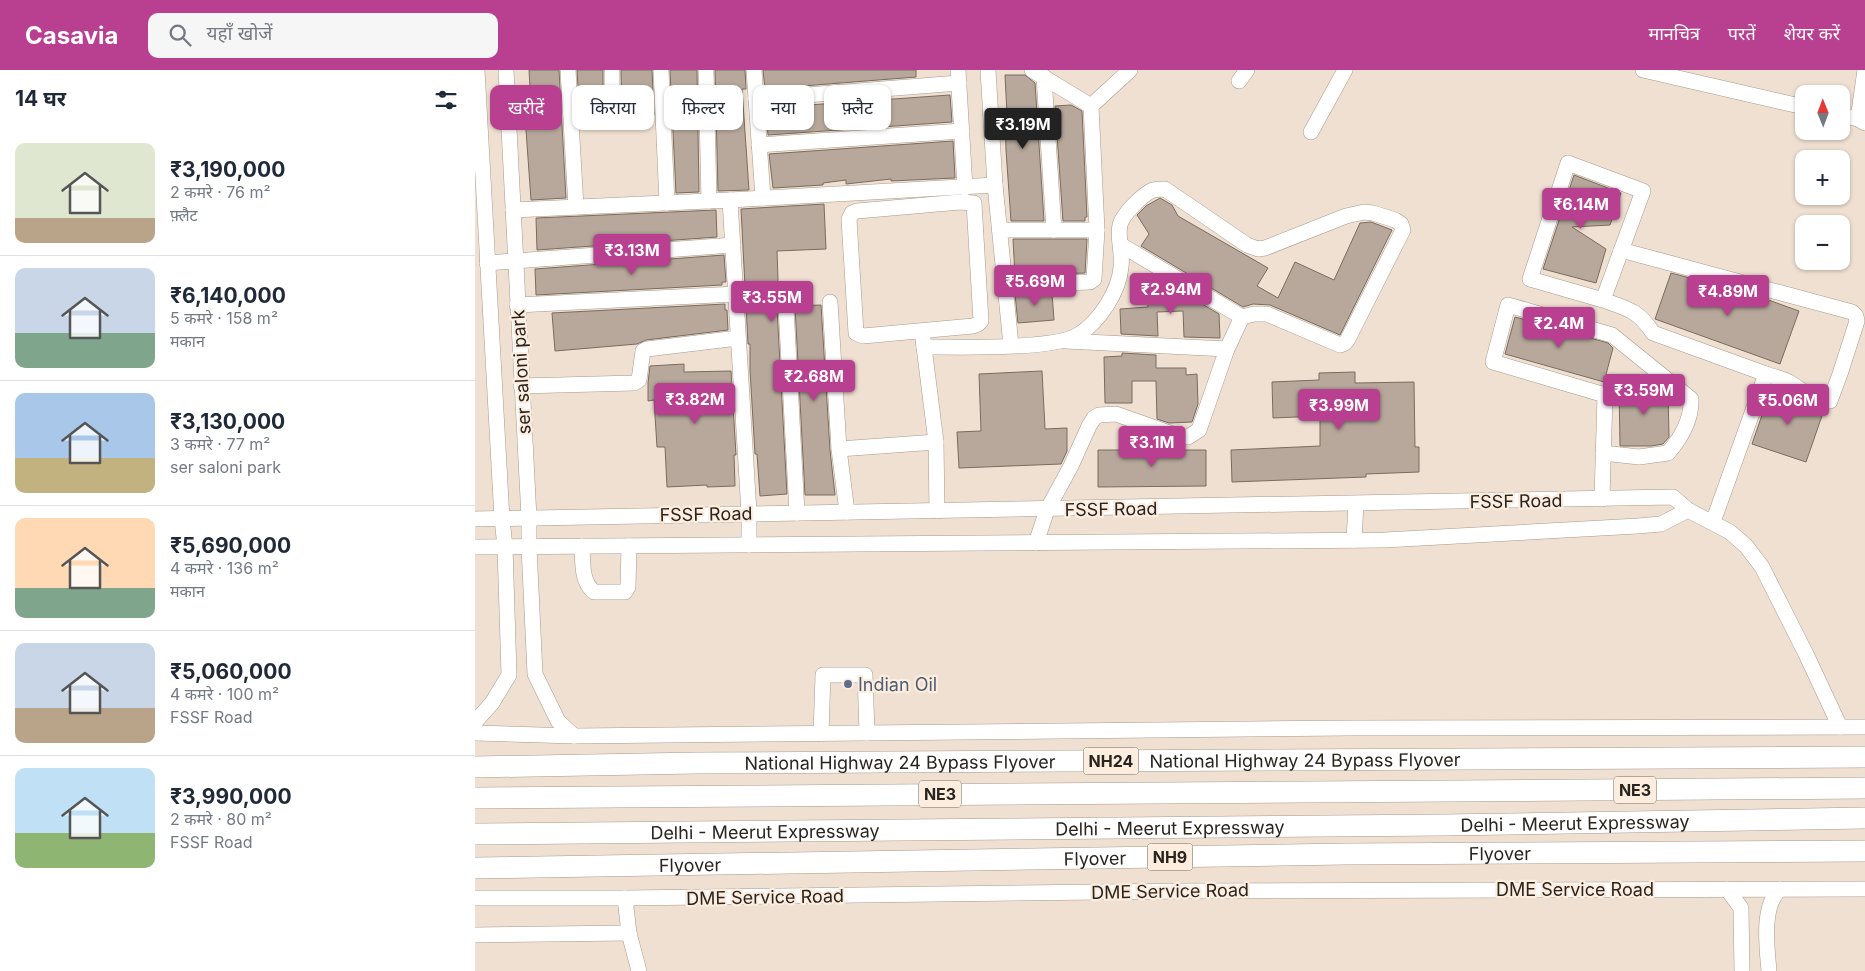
<!DOCTYPE html>
<html lang="hi">
<head>
<meta charset="utf-8">
<style>
	:root { --surface:#fff; --page:#f6f6f7; --text:#1f2937; --muted:#747a83; --line:#e0e1e3; --accent:#b93f91 }
	body { margin:0; font-family:Inter,"Noto Sans Devanagari",sans-serif; background:var(--page); color:var(--text); height:100vh; display:flex; flex-direction:column; font-size:19px; white-space:nowrap }
	* { box-sizing:border-box; margin:0 }
	p { font-size:16px; color:var(--muted) }
	.icon { flex:none; width:28px; height:28px; fill:none; stroke:currentColor; stroke-width:2; stroke-linecap:round; stroke-linejoin:round }
	.map { position:relative; flex:1; overflow:hidden }
	.details { display:flex; flex-direction:column; background:var(--surface); width:475px }
	.details>* { flex:none }
	.hud { position:absolute; left:15px; top:15px; width:475px; height:45px; display:flex; gap:10px }
	.needle { width:32px; rotate:359deg }
	.tools { position:absolute; left:1320px; top:15px; display:grid; gap:10px }
	.tools a { display:grid; place-items:center; width:55px; height:55px; border-radius:10px; background:var(--surface); box-shadow:0 1px 4px #0004; font-size:25px }
	.price { position:absolute; translate:-50% -42px; padding:0 11px; border-radius:5px; background:var(--accent); color:#fff; font-size:16px; line-height:32px; filter:drop-shadow(0 1px 2px #0008) }
	.price::after { content:''; position:absolute; left:50%; top:30px; width:15px; height:11px; margin-left:-8px; background:inherit; clip-path:polygon(0 0,100% 0,50% 100%) }
	.price.on { background:#222; color:#fff }
	ul { padding:0; list-style:none }
	li { display:flex; align-items:center; gap:15px; height:125px; padding:0 15px }
	li+li { border-top:1px solid var(--line) }
	li span { display:grid; place-items:center; flex:none; width:140px; height:100px; border-radius:10px; color:#555 }
	li>.icon { margin-inline-start:auto }
	span .icon { width:60px; height:60px; fill:#fffc; stroke-width:1 }
	li b { font-size:21px }
	h2 { display:flex; justify-content:space-between; align-items:center; height:60px; padding:0 15px; font-size:21px }
	.pill { padding:0 18px; border-radius:10px; background:var(--surface); box-shadow:0 1px 4px #0004; font-size:18px; line-height:45px }
	.pill.on { background:var(--accent); color:#fff }
	header { display:flex; align-items:center; gap:30px; box-sizing:border-box; height:70px; padding:0 25px; background:var(--accent); color:#fff }
	header strong { font-size:24px }
	nav { display:flex; gap:28px; margin-inline-start:auto; font-size:18px }
	.search { width:350px; height:45px; background:var(--page); display:flex; align-items:center; gap:12px; box-sizing:border-box; padding:0 18px; border-radius:10px; color:var(--muted); font-size:19px }
	main { display:flex; flex:1; min-height:0 }
	.map>svg:first-child { display:block }
	.building { fill:#b7a89b; stroke:#796c5f }
	.lines { fill:none; stroke-linecap:round; stroke-linejoin:round }
	.minor-casing { stroke:#a89a8c; stroke-width:16 }
	.highway-casing { stroke:#a89a8c; stroke-width:22 }
	.minor { stroke:#fff; stroke-width:15 }
	.highway { stroke:#fff; stroke-width:21 }
	.service-dot { fill:#5c6f8a; stroke:#fdeddf; stroke-width:2 }
	.labels { text-anchor:middle; dominant-baseline:central; stroke-width:4.5; stroke-linejoin:round; paint-order:stroke }
	.shield { fill:#fdeddf; stroke:#696058; stroke-width:1 }
	.shield-label { font-size:16px; font-weight:bold; fill:#29241e }
	.street-label { font-size:18px; fill:#29241e; stroke:#fdeddf }
	.service-label { font-size:18px; fill:#4e5e75; stroke:#fdeddf; text-anchor:start }
</style>
</head>
<body>
<header>
<strong>Casavia</strong>
<div class="search"><svg class="icon" aria-label="search" viewBox="0 0 24 24"><circle cx="10" cy="10" r="6"/><path d="M15 15l6 6"/></svg>यहाँ खोजें</div>
<nav><a>मानचित्र</a><a>परतें</a><a>शेयर करें</a></nav>
</header>
<main>
<section class="details">
<h2>14 घर<svg class="icon" aria-label="filters" viewBox="0 0 24 24"><path d="M4 7h16M4 17h16"/><circle cx="9" cy="7" r="2"/><circle cx="15" cy="17" r="2"/></svg></h2>
<ul>
<li><span style="background:linear-gradient(#dfe7d0 75%,#b9a48a 0)"><svg class="icon" aria-label="home" viewBox="0 0 24 24"><path d="M3 11l9-7 9 7M6 9v11h12V9"/></svg></span><div><b>₹3,190,000</b><p>2 कमरे · 76 m²</p><p>फ़्लैट</p></div></li>
<li><span style="background:linear-gradient(#c9d6e8 65%,#7fa58c 0)"><svg class="icon" aria-label="home" viewBox="0 0 24 24"><path d="M3 11l9-7 9 7M6 9v11h12V9"/></svg></span><div><b>₹6,140,000</b><p>5 कमरे · 158 m²</p><p>मकान</p></div></li>
<li><span style="background:linear-gradient(#a9c7e8 65%,#c2b280 0)"><svg class="icon" aria-label="home" viewBox="0 0 24 24"><path d="M3 11l9-7 9 7M6 9v11h12V9"/></svg></span><div><b>₹3,130,000</b><p>3 कमरे · 77 m²</p><p>ser saloni park</p></div></li>
<li><span style="background:linear-gradient(#ffd9b3 70%,#7fa58c 0)"><svg class="icon" aria-label="home" viewBox="0 0 24 24"><path d="M3 11l9-7 9 7M6 9v11h12V9"/></svg></span><div><b>₹5,690,000</b><p>4 कमरे · 136 m²</p><p>मकान</p></div></li>
<li><span style="background:linear-gradient(#c9d6e8 65%,#b9a48a 0)"><svg class="icon" aria-label="home" viewBox="0 0 24 24"><path d="M3 11l9-7 9 7M6 9v11h12V9"/></svg></span><div><b>₹5,060,000</b><p>4 कमरे · 100 m²</p><p>FSSF Road</p></div></li>
<li><span style="background:linear-gradient(#bfe0f5 65%,#8fb573 0)"><svg class="icon" aria-label="home" viewBox="0 0 24 24"><path d="M3 11l9-7 9 7M6 9v11h12V9"/></svg></span><div><b>₹3,990,000</b><p>2 कमरे · 80 m²</p><p>FSSF Road</p></div></li>
</ul>
</section>
<div class="map">
<svg width="1390" height="901" viewBox="0 0 1390 901">
	<rect width="100%" height="100%" fill="#efe0d2"/>
	<g class="building">
		<polygon points="54,0 84,0 91,128 56,130 48,18 55,17"/>
		<polygon points="102,0 128,0 128,46 105,47"/>
		<polygon points="146,0 177,0 179,45 147,49"/>
		<polygon points="195,0 222,0 224,122 201,123"/>
		<polygon points="240,0 270,0 271,19 267,19 274,120 243,121"/>
		<polygon points="288,0 441,0 441,7 290,19"/>
		<polygon points="530,5 550,5 560,13 569,151 536,151 531,80 530,44 532,44"/>
		<polygon points="475,25 477,52 293,65 291,38"/>
		<polygon points="596,35 607,41 612,147 610,147 610,151 588,151 580,36"/>
		<polygon points="478,71 480,108 416,111 416,109 371,114 371,110 348,113 348,115 298,118 294,84"/>
		<polygon points="1099,105 1146,123 1135,155 1097,157 1131,179 1121,213 1068,199"/>
		<polygon points="685,128 697,135 703,146 793,198 782,216 803,228 820,192 859,210 885,153 896,152 917,160 865,265 795,235 778,234 768,237 666,176 674,164 662,145 671,136"/>
		<polygon points="349,134 351,179 302,181 303,209 301,220 312,424 285,426 282,384 280,384 275,300 275,274 273,274 266,139"/>
		<polygon points="241,140 242,167 62,180 61,148"/>
		<polygon points="538,169 612,169 610,203 540,205"/>
		<polygon points="249,185 251,212 247,212 247,215 61,225 60,199"/>
		<polygon points="1196,203 1285,227 1324,241 1305,294 1180,249"/>
		<polygon points="684,215 695,215 744,244 745,268 709,267 708,241 682,242 683,266 646,264 645,239 673,237 672,222 684,221"/>
		<polygon points="577,223 579,250 543,253 540,224"/>
		<polygon points="250,234 250,240 252,240 253,260 171,270 162,274 80,281 77,243"/>
		<polygon points="346,235 355,380 360,425 330,425 320,236"/>
		<polygon points="1040,247 1133,273 1138,278 1129,312 1030,284"/>
		<polygon points="647,283 681,285 681,298 711,298 711,305 722,304 723,334 717,352 694,353 682,349 681,311 657,311 657,333 630,333 629,287 647,286"/>
		<polygon points="209,294 209,302 256,301 261,385 259,385 260,416 232,417 232,415 192,417 190,377 182,377 179,330 173,331 173,313 175,296"/>
		<polygon points="567,301 570,359 592,358 592,381 586,394 484,398 482,362 506,361 504,304"/>
		<polygon points="880,302 880,313 939,312 940,377 944,377 944,402 891,404 891,407 757,412 756,380 845,376 845,346 798,348 797,312 844,310 844,303"/>
		<polygon points="1185,316 1193,322 1194,367 1188,374 1176,376 1145,376 1144,317"/>
		<polygon points="1296,319 1318,326 1335,337 1349,340 1331,392 1277,374"/>
		<polygon points="623,380 731,380 731,416 623,417"/>
	</g>
	<g class="lines">
		<g class="minor-casing">
			<g id="minor">
				<polyline points="31,0 54,448 54,477 60,604 83,651 99,666"/>
				<polyline points="93,0 101,137"/>
				<polyline points="186,0 192,133"/>
				<polyline points="231,0 234,131"/>
				<polyline points="279,0 288,128"/>
				<polyline points="483,0 490,118"/>
				<polyline points="513,0 520,115 536,275"/>
				<polyline points="557,0 616,36"/>
				<polyline points="1168,0 1329,37"/>
				<polyline points="569,7 579,160"/>
				<polyline points="764,11 772,0"/>
				<polyline points="281,29 484,13"/>
				<polyline points="1366,45 1383,49 1390,53"/>
				<polyline points="137,48 137,0"/>
				<polyline points="1383,49 1390,0"/>
				<polyline points="836,62 870,0"/>
				<polyline points="284,75 487,61"/>
				<polyline points="255,130 520,115"/>
				<polygon points="485,132 499,133 506,251 503,254 498,256 388,266 381,263 374,149 377,143 382,141"/>
				<polyline points="38,140 255,130 274,443 274,475"/>
				<polyline points="525,160 622,160"/>
				<path d="M1146,180l231,62 4,4 1,5 -17,53 -10,27c-18,1 -26,-10 -41,-19 -6,-4 -16,-5 -23,-8"/>
				<polyline points="12,193 258,175"/>
				<polyline points="531,215 615,212 619,209 622,160 616,36 655,0"/>
				<polyline points="310,219 322,443"/>
				<path d="M1128,230l-73,-21 38,-116 75,28 -40,109c25,9 35,10 50,33l113,41 -53,148"/>
				<polyline points="355,232 364,379 372,442"/>
				<polyline points="42,235 261,224"/>
				<polyline points="448,269 461,372 462,441"/>
				<polyline points="591,271 752,279"/>
				<path d="M449,277c32,0 129,3 154,-12 21,-13 41,-43 43,-68 2,-14 -4,-28 -1,-42 2,-10 23,-31 33,-35 4,-1 8,-1 12,-1l82,56 11,4 7,-1 81,-32 18,-4 9,1 22,7 6,4 2,6 -55,109 -3,4 -5,2 -73,-31h-13l-12,3 -121,-72"/>
				<polyline points="46,316 159,313 164,310 168,281 172,279 263,268"/>
				<polyline points="364,379 461,372"/>
				<path d="M1127,429l3,-104 -112,-33 15,-57 104,30 79,64c1,21 -10,39 -23,54l-29,4 -36,-4"/>
				<polyline points="0,449 1198,427 1213,440 1255,462 1271,476 1287,497 1331,584 1365,657"/>
				<polyline points="879,470 881,434"/>
				<polyline points="561,473 572,440 596,396 614,356 619,348 624,345 641,344 706,367 713,367 724,360 752,279 767,247"/>
				<path d="M107,476c1,17 -1,35 12,46h31l3,-5 1,-41"/>
				<polyline points="0,477 910,470 1163,456 1186,454 1213,440"/>
				<polyline points="0,652 17,633 34,605 30,477 27,449 2,0"/>
				<polyline points="0,663 99,666 874,658 1390,657"/>
				<polyline points="346,664 348,605 390,605 392,663"/>
				<polyline points="1252,819 1266,838 1267,901"/>
				<polyline points="0,828 150,828 710,821 1390,819"/>
				<polyline points="150,828 154,863 164,901"/>
				<polyline points="0,865 154,863"/>
				<path d="M1294,901c-2,-24 -8,-64 11,-82"/>
			</g>
		</g>
		<g class="highway-casing">
			<g id="highway">
				<path id="s1" d="M0,697l221,-4 1169,-6"/>
				<polyline points="0,728 1390,718"/>
				<path id="s2" d="M0,764l970,-9 420,-7"/>
				<path id="s3" d="M0,798l870,-14 520,-3"/>
			</g>
		</g>
		<use href="#minor" class="minor"/>
		<use href="#highway" class="highway"/>
	</g>
	<circle class="service-dot" cx="373" cy="614" r="5"/>
	<g class="labels">
		<g class="shield">
			<rect x="608.5" y="677.5" width="55" height="27" rx="4"/>
			<rect x="1139" y="706.5" width="42" height="27" rx="4"/>
			<rect x="444" y="710.5" width="42" height="27" rx="4"/>
			<rect x="672.5" y="773.5" width="45" height="27" rx="4"/>
		</g>
		<g class="shield-label">
			<text x="636" y="691">NH24</text>
			<text x="1160" y="720">NE3</text>
			<text x="465" y="724">NE3</text>
			<text x="695" y="787">NH9</text>
		</g>
		<g class="street-label">
			<text transform="translate(46 302) rotate(-93)">ser saloni park</text>
			<text transform="translate(1041 431) rotate(-1)">FSSF Road</text>
			<text transform="translate(636 439) rotate(-1)">FSSF Road</text>
			<text transform="translate(231 444) rotate(-1)">FSSF Road</text>
			<text stroke="none"><textPath href="#s1" startOffset="830">National Highway 24 Bypass Flyover</textPath></text>
			<text stroke="none"><textPath href="#s1" startOffset="425">National Highway 24 Bypass Flyover</textPath></text>
			<text stroke="none"><textPath href="#s2" startOffset="1100">Delhi - Meerut Expressway</textPath></text>
			<text stroke="none"><textPath href="#s2" startOffset="695">Delhi - Meerut Expressway</textPath></text>
			<text stroke="none"><textPath href="#s2" startOffset="290">Delhi - Meerut Expressway</textPath></text>
			<text stroke="none"><textPath href="#s3" startOffset="1025">Flyover</textPath></text>
			<text stroke="none"><textPath href="#s3" startOffset="620">Flyover</textPath></text>
			<text stroke="none"><textPath href="#s3" startOffset="215">Flyover</textPath></text>
			<text x="1100" y="819">DME Service Road</text>
			<text transform="translate(695 821) rotate(-1)">DME Service Road</text>
			<text transform="translate(290 827) rotate(-1)">DME Service Road</text>
		</g>
		<g class="service-label">
			<text x="383" y="614">Indian Oil</text>
		</g>
	</g>
</svg>
<div class="tools">
<a><svg class="needle" viewBox="-14 -14 28 28"><path d="M0-13l5 13h-10z" fill="#e53935"/><path d="M0 13l5-13h-10z" fill="#747a83"/></svg></a>
<a>+</a>
<a>−</a>
</div>
<b class="price on" style="left:548px;top:80px">₹3.19M</b>
<b class="price" style="left:1106px;top:160px">₹6.14M</b>
<b class="price" style="left:157px;top:206px">₹3.13M</b>
<b class="price" style="left:560px;top:237px">₹5.69M</b>
<b class="price" style="left:696px;top:245px">₹2.94M</b>
<b class="price" style="left:1253px;top:247px">₹4.89M</b>
<b class="price" style="left:297px;top:253px">₹3.55M</b>
<b class="price" style="left:1084px;top:279px">₹2.4M</b>
<b class="price" style="left:339px;top:332px">₹2.68M</b>
<b class="price" style="left:1169px;top:346px">₹3.59M</b>
<b class="price" style="left:220px;top:355px">₹3.82M</b>
<b class="price" style="left:1313px;top:356px">₹5.06M</b>
<b class="price" style="left:864px;top:361px">₹3.99M</b>
<b class="price" style="left:677px;top:398px">₹3.1M</b>
<div class="hud">
<a class="pill on">खरीदें</a>
<a class="pill">किराया</a>
<a class="pill">फ़िल्टर</a>
<a class="pill">नया</a>
<a class="pill">फ़्लैट</a>
</div>
</div>
</main>
</body>
</html>
